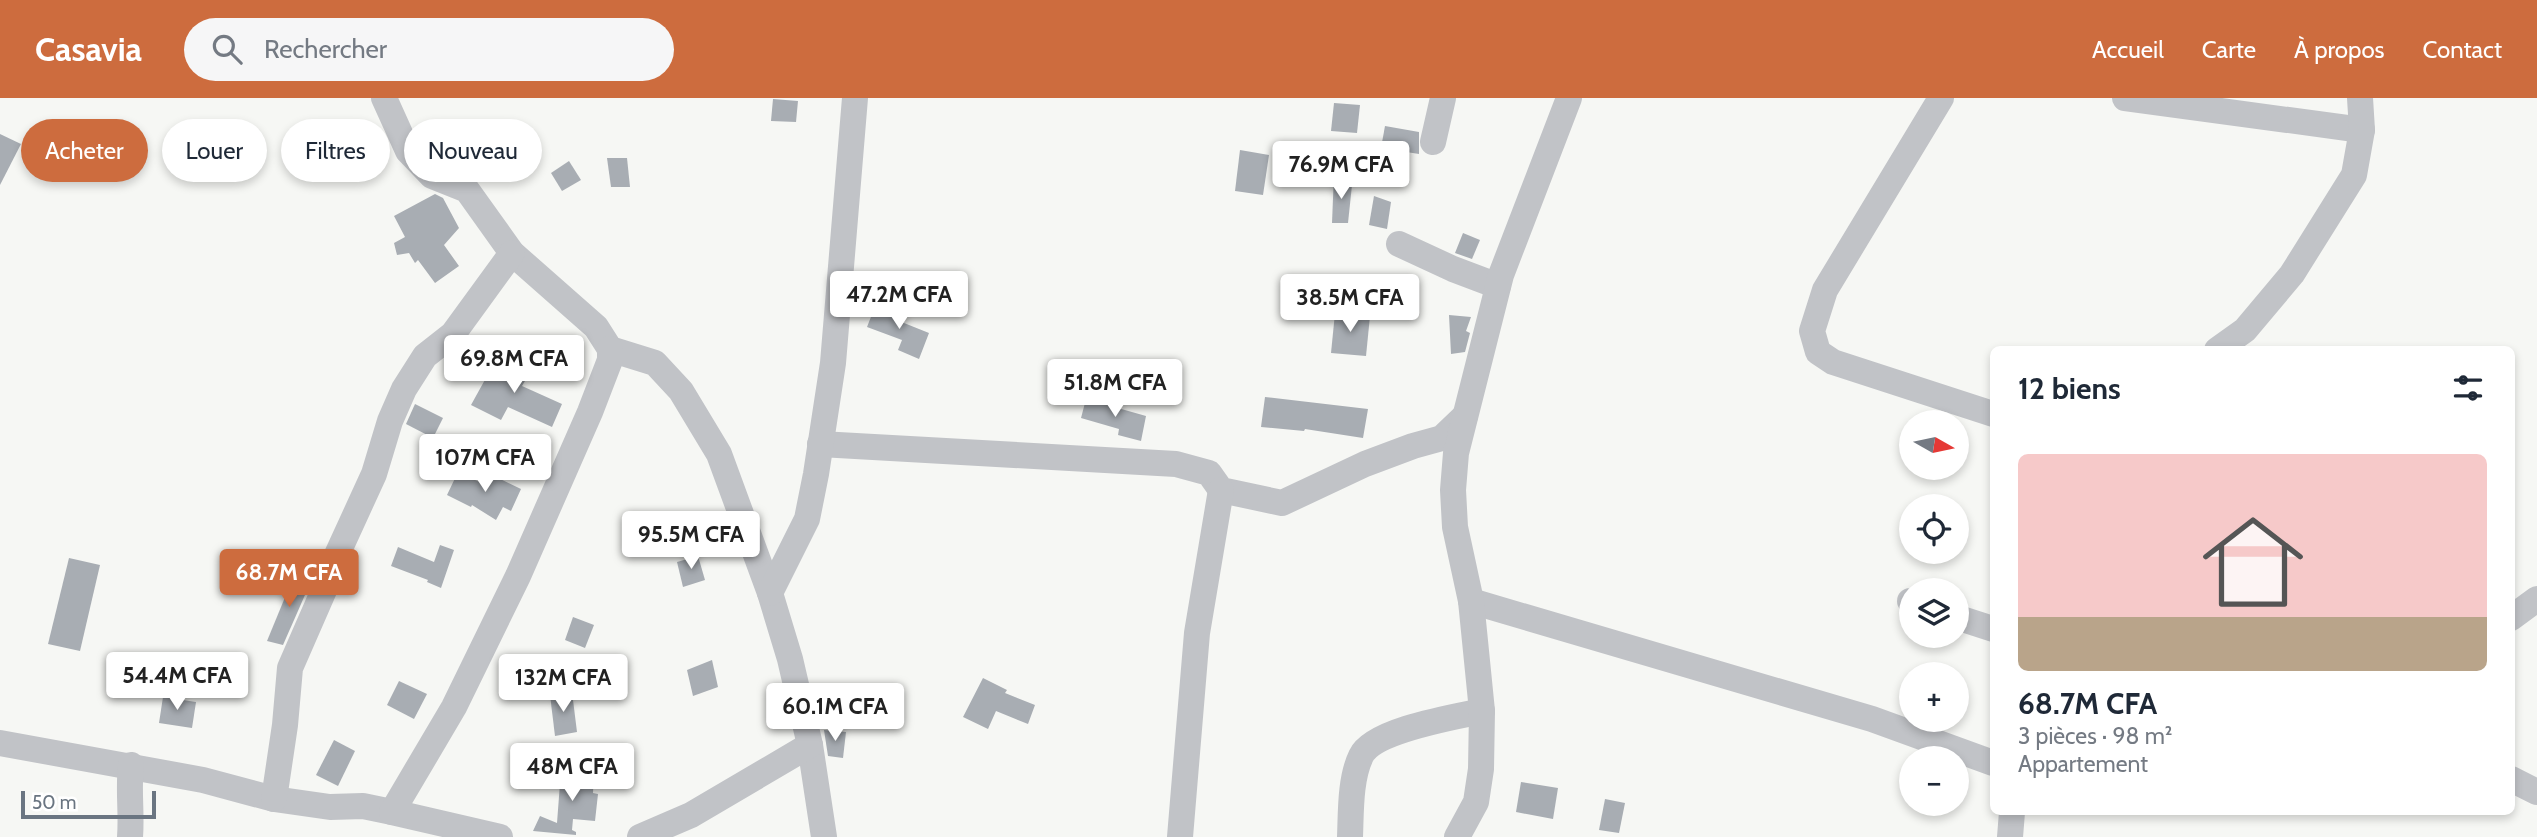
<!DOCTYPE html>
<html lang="fr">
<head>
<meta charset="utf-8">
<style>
	:root { --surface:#fff; --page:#f6f6f7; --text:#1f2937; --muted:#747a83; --line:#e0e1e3; --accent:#cd6c3e }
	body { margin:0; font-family:Cabin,sans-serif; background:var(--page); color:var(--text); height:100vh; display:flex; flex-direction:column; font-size:26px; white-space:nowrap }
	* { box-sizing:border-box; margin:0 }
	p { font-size:23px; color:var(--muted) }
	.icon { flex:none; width:38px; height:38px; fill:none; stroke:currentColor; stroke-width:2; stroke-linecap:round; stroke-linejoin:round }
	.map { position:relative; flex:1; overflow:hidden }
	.sheet { position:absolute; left:1990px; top:248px; width:525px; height:469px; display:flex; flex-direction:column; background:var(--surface); border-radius:10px; box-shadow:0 4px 10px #0003 }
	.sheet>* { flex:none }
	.hud { position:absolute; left:21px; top:21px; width:665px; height:63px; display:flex; gap:14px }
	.needle { width:46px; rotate:99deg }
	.buttons { position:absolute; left:1899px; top:312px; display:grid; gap:14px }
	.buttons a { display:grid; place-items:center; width:70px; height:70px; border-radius:50%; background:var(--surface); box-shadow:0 4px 10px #0003; font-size:35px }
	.scale { position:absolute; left:21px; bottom:18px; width:135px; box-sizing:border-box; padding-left:7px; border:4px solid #6a7581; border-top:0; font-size:19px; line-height:24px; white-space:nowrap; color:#6a7581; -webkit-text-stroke:5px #fff; paint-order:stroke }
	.price { position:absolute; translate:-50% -60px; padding:0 16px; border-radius:7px; background:#fff; color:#222; font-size:23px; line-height:46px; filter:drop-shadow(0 2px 4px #0008) }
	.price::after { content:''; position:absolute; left:50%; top:42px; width:21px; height:16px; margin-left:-10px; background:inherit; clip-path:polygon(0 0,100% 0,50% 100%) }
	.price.on { background:var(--accent); color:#fff }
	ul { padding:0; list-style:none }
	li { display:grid; align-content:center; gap:14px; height:371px; padding:0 28px }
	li+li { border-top:2px solid var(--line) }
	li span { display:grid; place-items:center; height:217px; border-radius:10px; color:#555 }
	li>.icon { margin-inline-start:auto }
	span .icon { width:126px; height:126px; fill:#fffc; stroke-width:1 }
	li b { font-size:30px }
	h2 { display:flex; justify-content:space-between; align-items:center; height:84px; padding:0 28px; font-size:30px }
	.chip { padding:0 24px; border-radius:32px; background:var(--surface); box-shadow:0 4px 10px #0003; font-size:24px; line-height:63px }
	.chip.on { background:var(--accent); color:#fff }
	header { display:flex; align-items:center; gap:42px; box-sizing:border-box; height:98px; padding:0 35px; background:var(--accent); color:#fff }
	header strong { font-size:33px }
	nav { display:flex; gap:38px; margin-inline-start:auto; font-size:24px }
	.search { width:490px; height:63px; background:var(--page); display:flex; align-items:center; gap:18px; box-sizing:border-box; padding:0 24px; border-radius:38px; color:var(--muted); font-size:26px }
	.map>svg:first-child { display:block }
	.building { fill:#a8adb3 }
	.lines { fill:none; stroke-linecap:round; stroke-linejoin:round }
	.minor { stroke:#c1c3c7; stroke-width:26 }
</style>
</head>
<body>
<header>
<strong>Casavia</strong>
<div class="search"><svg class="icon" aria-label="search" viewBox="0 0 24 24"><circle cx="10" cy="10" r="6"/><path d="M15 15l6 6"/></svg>Rechercher</div>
<nav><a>Accueil</a><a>Carte</a><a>À propos</a><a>Contact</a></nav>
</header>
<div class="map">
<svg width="2537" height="739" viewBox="0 0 2537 739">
	<rect width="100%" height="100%" fill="#f6f7f4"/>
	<g class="building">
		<polygon points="773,1 798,3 796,24 771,23"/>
		<polygon points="1334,5 1360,7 1357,35 1331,33"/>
		<polygon points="427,26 437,44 426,49 416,32"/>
		<polygon points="1385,28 1419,34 1419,56 1381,50"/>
		<polygon points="0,36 21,46 0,87"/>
		<polygon points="1240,52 1269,57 1263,97 1235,93"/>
		<polygon points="607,60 627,60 630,89 611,89"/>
		<polygon points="569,63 581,82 562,93 551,75"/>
		<polygon points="1334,76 1352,87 1348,125 1332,125"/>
		<polygon points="435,96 443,100 459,130 444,147 459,168 435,185 418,162 415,165 409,155 397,157 394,145 405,139 394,118"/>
		<polygon points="1374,98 1391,104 1387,131 1369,127"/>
		<polygon points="1463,135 1480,142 1472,161 1455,155"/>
		<polygon points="876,206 902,216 899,223 929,235 919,261 898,252 902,242 867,229"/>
		<polygon points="1335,215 1370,218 1366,258 1331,255"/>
		<polygon points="1449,217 1471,219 1466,233 1470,235 1465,254 1451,256"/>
		<polygon points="507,258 531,273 522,288 562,306 552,329 508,309 501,322 471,307 492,269 498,273"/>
		<polygon points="1265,299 1368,311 1363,340 1305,331 1304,333 1261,329"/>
		<polygon points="1086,301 1146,318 1141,343 1118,337 1119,331 1081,320"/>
		<polygon points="415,306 443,320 433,340 406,326"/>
		<polygon points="458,374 486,387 492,377 521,391 511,413 503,409 496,422 472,407 471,409 447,397"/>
		<polygon points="440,447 454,452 441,490 427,484 428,482 391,468 398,449 434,464"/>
		<polygon points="698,458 705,482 683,489 677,464"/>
		<polygon points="69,460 100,467 80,553 48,546"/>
		<polygon points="295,475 312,481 283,547 267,543"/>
		<polygon points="573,519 594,527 585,550 565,542"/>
		<polygon points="712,562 718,589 693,598 687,572"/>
		<polygon points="983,580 1007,592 1005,595 1035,607 1028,626 996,613 988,631 963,619"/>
		<polygon points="399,583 427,596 414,621 387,607"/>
		<polygon points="572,594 577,634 555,638 550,597"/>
		<polygon points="163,599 196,604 192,630 159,625"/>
		<polygon points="824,632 846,634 843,660 828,658"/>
		<polygon points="334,642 355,653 338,688 316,677"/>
		<polygon points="561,672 594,674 593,695 598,696 595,723 573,721 572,732 576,734 576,737 533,733 540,718 557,725"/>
		<polygon points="1521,684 1558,690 1553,721 1516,714"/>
		<polygon points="1605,701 1625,705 1619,735 1599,732"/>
	</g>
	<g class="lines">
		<g class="minor">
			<polyline points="384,0 408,53 432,78 467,92 512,155 596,229 610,251 655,265 681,293 719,356 770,495 790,561 810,647 824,739"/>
			<polyline points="1941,0 1825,192 1812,233 1818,254 1833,264 1993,316"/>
			<polyline points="2125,0 2362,32"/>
			<polyline points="1433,44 1443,0"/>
			<polyline points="1399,146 1453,171 1498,188"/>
			<polyline points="2217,252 2245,232 2292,176 2354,77 2362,32 2360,0"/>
			<polyline points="820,346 1176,366 1209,375 1221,392 1282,405 1365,366 1413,348 1442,340 1465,318"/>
			<polyline points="770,495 807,421 816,376 833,265 855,0"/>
			<polyline points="1471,503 1872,621 1993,665"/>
			<polyline points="1910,503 1911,504"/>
			<polyline points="1956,519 1993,531"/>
			<polyline points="2511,520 2537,501"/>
			<polyline points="0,645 203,682 274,701 330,709 363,708 392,714"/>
			<polyline points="2511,681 2537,694"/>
			<polyline points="274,701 285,627 290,570 328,483 336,459 374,376 390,323 404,291 425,258 453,236 512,155"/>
			<path d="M130,739c2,-24 -2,-47 1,-72"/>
			<polyline points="500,739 392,714 454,609 518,478 590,314 610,262 610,251"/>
			<polyline points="640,739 691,717 810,647"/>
			<polyline points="1180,739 1197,535 1221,392"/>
			<path d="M1350,739c1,-25 0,-58 11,-81 12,-26 93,-39 121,-45"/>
			<polyline points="1457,739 1476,704 1481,671 1482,613 1471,503 1455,429 1453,392 1456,355 1501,177 1569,0"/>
			<polyline points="2010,739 2012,714"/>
		</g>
	</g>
</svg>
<div class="buttons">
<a><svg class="needle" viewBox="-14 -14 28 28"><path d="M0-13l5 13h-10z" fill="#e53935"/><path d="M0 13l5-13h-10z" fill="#747a83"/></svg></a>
<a><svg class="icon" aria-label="locate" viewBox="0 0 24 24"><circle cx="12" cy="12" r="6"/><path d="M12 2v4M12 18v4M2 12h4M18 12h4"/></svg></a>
<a><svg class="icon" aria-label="layers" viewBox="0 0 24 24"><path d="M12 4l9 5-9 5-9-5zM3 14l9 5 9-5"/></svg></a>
<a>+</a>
<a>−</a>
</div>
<div class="scale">50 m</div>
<b class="price" style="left:1341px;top:103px">76.9M CFA</b>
<b class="price" style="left:899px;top:233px">47.2M CFA</b>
<b class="price" style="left:1350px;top:236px">38.5M CFA</b>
<b class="price" style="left:514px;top:297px">69.8M CFA</b>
<b class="price" style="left:1115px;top:321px">51.8M CFA</b>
<b class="price" style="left:485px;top:396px">107M CFA</b>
<b class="price" style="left:691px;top:473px">95.5M CFA</b>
<b class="price on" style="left:289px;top:511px">68.7M CFA</b>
<b class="price" style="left:177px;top:614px">54.4M CFA</b>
<b class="price" style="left:563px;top:616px">132M CFA</b>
<b class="price" style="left:835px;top:645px">60.1M CFA</b>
<b class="price" style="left:572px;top:705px">48M CFA</b>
<div class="hud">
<a class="chip on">Acheter</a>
<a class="chip">Louer</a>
<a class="chip">Filtres</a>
<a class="chip">Nouveau</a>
</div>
<section class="sheet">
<h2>12 biens<svg class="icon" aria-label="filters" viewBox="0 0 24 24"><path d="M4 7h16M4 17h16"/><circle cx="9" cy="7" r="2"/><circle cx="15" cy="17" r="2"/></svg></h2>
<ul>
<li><span style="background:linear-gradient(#f6c9c9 75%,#b9a48a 0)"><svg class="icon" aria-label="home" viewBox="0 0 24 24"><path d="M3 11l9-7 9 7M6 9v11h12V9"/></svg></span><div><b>68.7M CFA</b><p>3 pièces · 98 m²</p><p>Appartement</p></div></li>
</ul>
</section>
</div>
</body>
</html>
